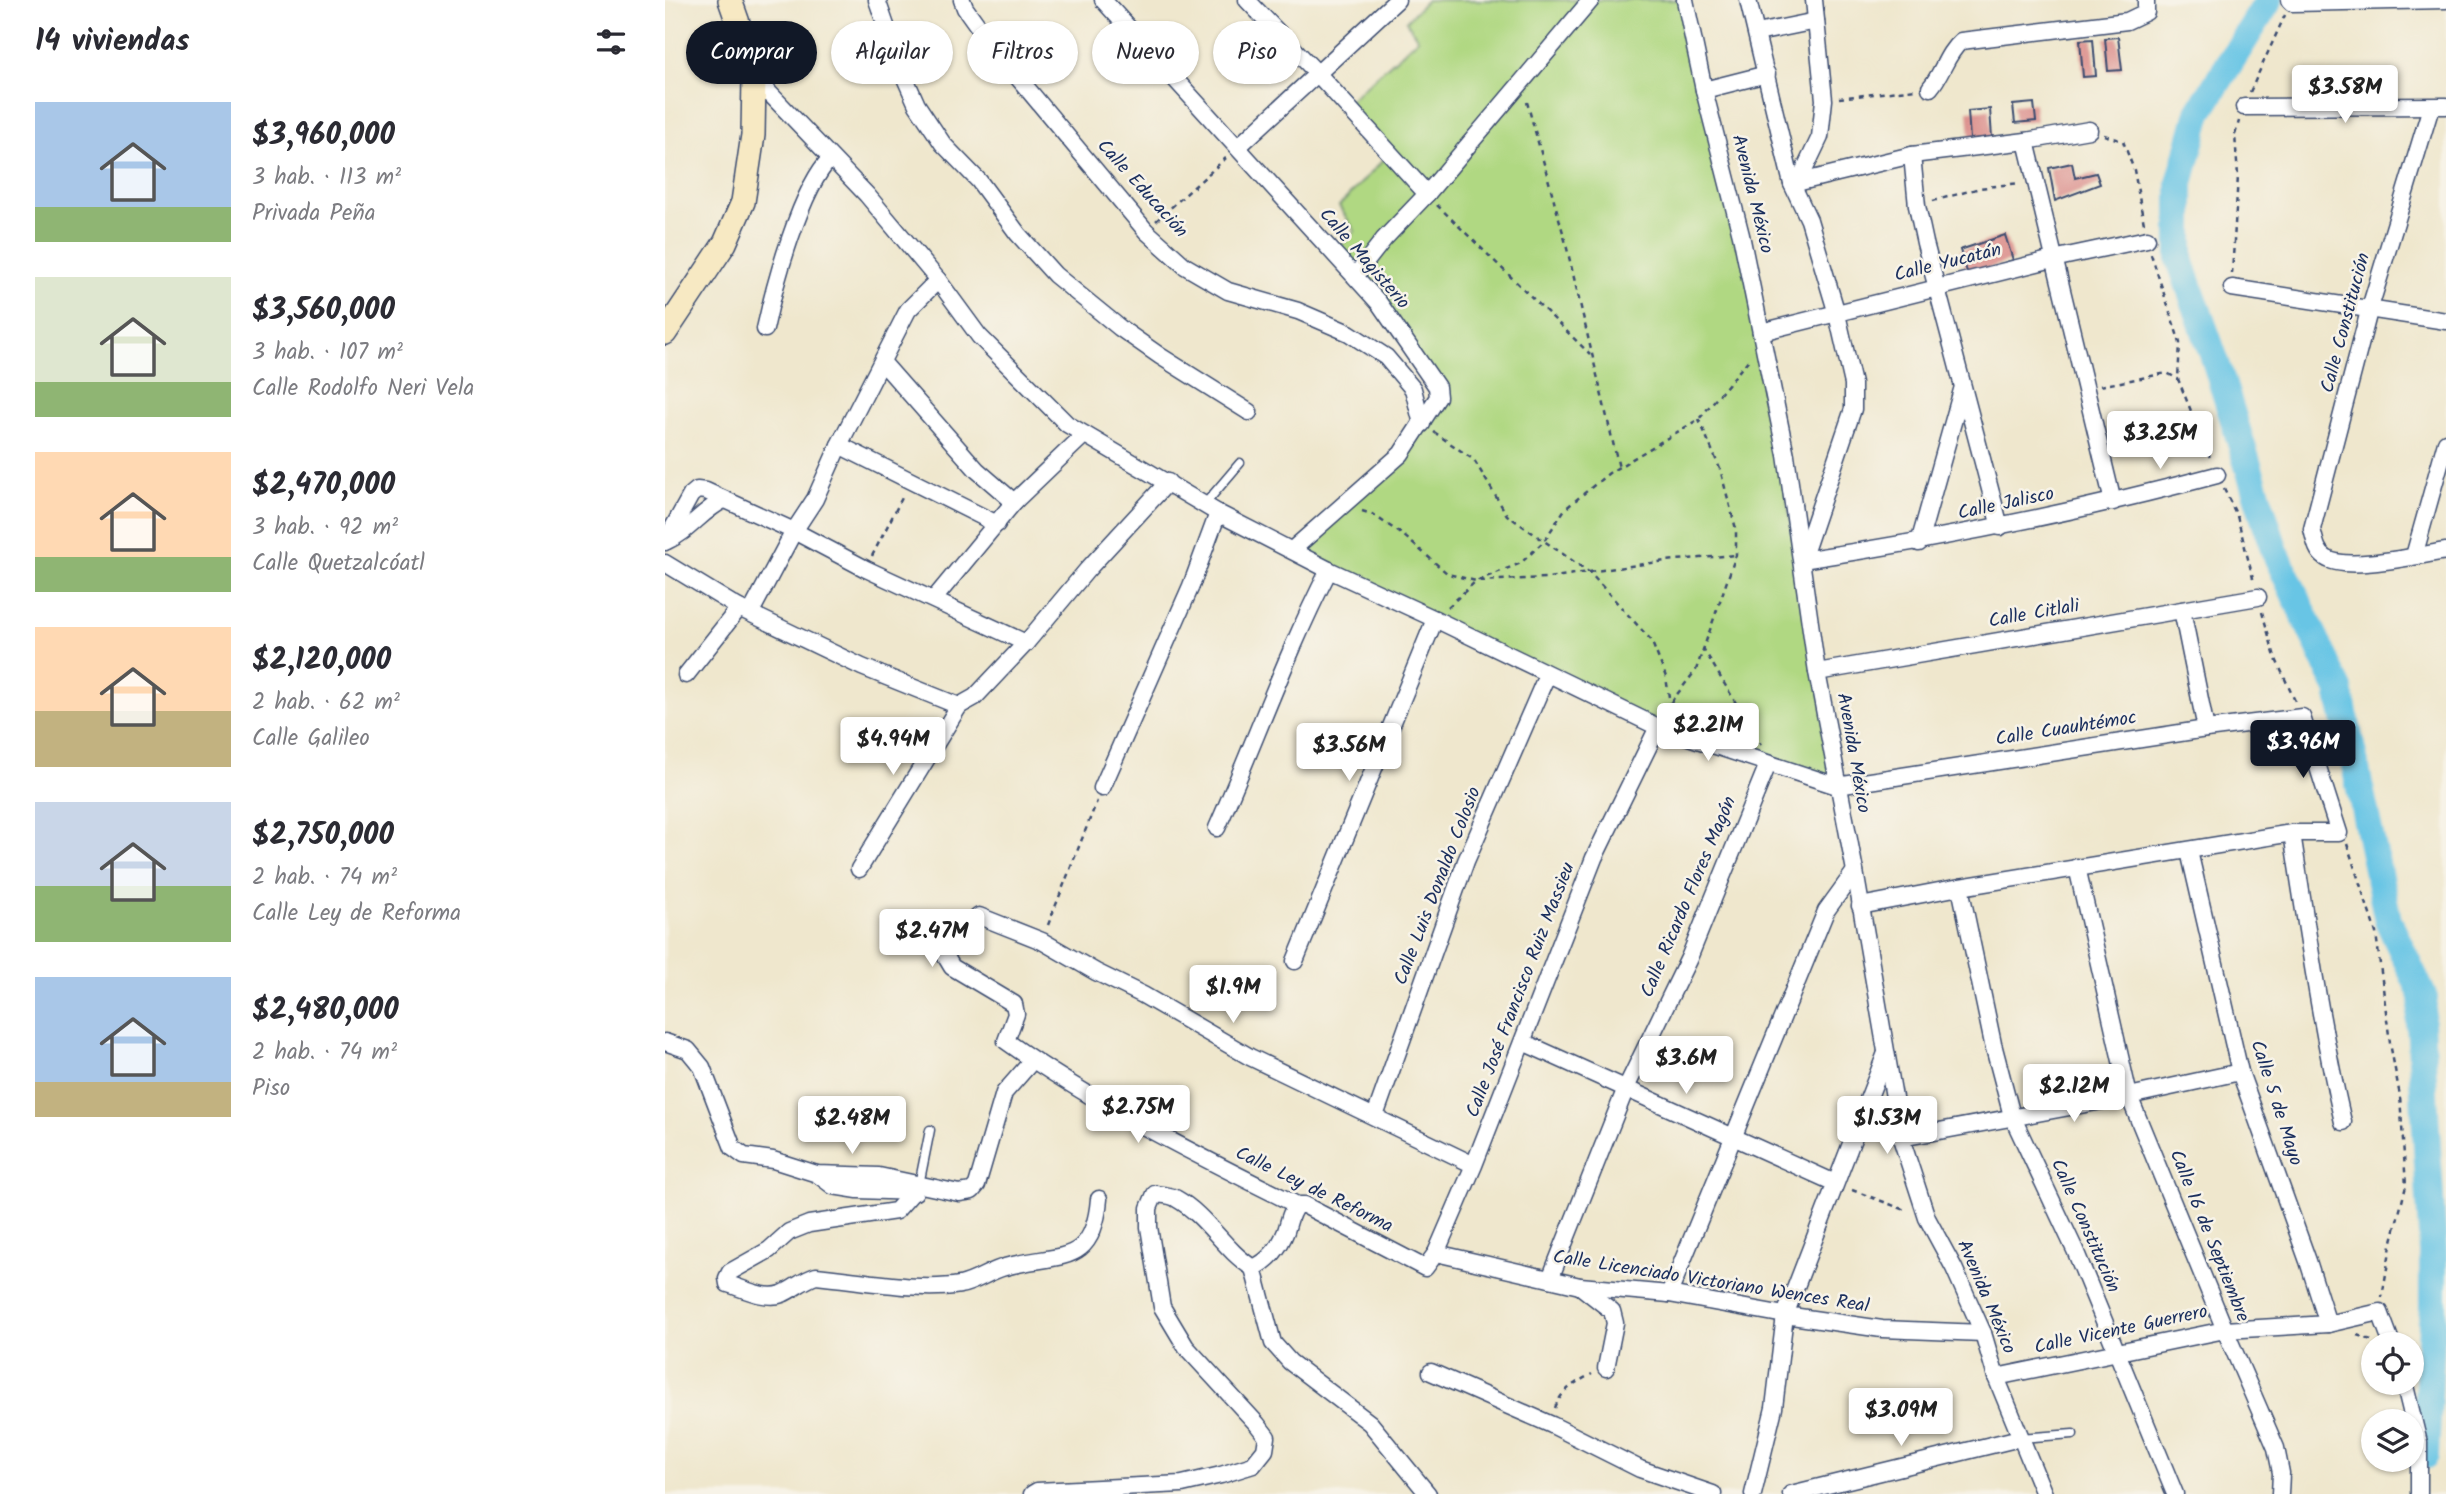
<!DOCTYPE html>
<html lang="es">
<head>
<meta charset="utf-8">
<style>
	:root { --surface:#fff; --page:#f7f7f7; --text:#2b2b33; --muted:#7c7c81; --accent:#111827 }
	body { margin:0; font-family:Kalam,sans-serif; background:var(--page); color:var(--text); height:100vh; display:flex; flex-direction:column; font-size:26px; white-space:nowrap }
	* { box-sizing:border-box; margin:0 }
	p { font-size:23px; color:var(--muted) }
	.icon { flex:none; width:38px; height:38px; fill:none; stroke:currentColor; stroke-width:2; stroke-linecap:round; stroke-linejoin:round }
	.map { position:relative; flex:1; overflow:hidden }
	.panel { display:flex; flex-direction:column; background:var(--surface); width:665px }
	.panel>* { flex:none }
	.guide { position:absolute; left:21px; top:21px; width:665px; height:63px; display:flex; gap:14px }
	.controls { position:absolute; left:1696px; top:1332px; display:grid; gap:14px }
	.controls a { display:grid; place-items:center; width:63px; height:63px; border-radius:50%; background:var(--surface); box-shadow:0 2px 5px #0004; font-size:35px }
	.price { position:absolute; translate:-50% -60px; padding:0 16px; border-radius:7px; background:#fff; color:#222; font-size:23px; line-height:46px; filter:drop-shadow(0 2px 4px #0008) }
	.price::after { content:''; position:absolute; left:50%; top:42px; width:21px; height:16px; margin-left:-10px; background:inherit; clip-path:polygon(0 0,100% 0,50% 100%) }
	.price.selected { background:var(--accent); color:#fff }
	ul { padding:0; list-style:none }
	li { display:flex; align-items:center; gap:21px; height:175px; padding:0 35px }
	li span { display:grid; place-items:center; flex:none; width:196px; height:140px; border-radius:0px; color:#555 }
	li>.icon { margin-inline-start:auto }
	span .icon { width:84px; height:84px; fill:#fffc; stroke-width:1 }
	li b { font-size:30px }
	h2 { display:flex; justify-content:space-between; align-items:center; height:84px; padding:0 35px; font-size:30px }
	.pill { padding:0 24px; border-radius:32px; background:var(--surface); box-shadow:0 2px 5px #0004; font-size:24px; line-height:63px }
	.pill.selected { background:var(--accent); color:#fff }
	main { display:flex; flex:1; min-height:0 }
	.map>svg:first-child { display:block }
	.green { fill:#b0d882; stroke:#668470; stroke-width:2 }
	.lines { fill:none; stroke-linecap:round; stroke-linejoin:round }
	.river { stroke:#67c5e5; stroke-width:28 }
	.building { fill:#db8e8b }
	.lane-casing { stroke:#3b4b6f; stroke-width:11 }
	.street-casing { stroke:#3b4b6f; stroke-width:19 }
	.secondary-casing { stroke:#3b4b6f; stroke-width:26 }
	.path { stroke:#3b4b6f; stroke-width:2.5; stroke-dasharray:5 5; stroke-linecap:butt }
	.lane { stroke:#fff; stroke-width:8 }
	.street { stroke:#fff; stroke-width:16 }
	.secondary { stroke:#f7e9c3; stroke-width:23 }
	.labels { text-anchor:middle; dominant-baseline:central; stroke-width:5; stroke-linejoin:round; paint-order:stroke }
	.street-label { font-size:19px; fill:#1b2f5e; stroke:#f7f3e8 }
</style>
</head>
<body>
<main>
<section class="panel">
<h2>14 viviendas<svg class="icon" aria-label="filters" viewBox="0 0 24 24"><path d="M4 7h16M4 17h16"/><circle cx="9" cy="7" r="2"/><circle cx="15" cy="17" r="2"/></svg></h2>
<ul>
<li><span style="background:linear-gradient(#a9c7e8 75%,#8fb573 0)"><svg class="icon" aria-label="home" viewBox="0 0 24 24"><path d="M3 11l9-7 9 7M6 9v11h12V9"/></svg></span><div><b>$3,960,000</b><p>3 hab. · 113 m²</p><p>Privada Peña</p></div></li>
<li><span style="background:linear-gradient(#dfe7d0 75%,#8fb573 0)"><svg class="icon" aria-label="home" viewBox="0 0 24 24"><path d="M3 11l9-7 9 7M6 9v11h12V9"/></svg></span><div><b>$3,560,000</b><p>3 hab. · 107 m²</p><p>Calle Rodolfo Neri Vela</p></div></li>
<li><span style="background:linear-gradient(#ffd9b3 75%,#8fb573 0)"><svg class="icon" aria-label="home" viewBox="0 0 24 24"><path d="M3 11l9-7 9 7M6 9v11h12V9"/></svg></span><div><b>$2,470,000</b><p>3 hab. · 92 m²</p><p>Calle Quetzalcóatl</p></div></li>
<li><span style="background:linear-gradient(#ffd9b3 60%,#c2b280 0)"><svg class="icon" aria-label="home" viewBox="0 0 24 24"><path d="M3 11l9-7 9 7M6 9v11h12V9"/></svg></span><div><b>$2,120,000</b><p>2 hab. · 62 m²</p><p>Calle Galileo</p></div></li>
<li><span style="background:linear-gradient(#c9d6e8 60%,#8fb573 0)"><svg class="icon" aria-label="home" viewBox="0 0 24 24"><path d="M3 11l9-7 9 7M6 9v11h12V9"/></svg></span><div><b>$2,750,000</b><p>2 hab. · 74 m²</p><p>Calle Ley de Reforma</p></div></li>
<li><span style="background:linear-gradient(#a9c7e8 75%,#c2b280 0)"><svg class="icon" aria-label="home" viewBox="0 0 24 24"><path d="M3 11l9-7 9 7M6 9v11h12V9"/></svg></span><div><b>$2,480,000</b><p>2 hab. · 74 m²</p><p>Piso</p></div></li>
</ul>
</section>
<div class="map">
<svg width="1781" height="1494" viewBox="0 0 1781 1494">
	<rect width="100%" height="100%" fill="#f7f3e8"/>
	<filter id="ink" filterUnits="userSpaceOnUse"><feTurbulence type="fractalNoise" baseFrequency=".0143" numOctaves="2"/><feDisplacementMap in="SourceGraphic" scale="14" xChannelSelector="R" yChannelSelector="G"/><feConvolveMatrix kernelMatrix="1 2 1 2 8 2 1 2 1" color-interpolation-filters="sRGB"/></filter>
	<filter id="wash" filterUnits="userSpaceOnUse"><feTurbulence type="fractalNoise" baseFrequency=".00686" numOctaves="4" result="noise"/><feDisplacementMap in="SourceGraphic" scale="28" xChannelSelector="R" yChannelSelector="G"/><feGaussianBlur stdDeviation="1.57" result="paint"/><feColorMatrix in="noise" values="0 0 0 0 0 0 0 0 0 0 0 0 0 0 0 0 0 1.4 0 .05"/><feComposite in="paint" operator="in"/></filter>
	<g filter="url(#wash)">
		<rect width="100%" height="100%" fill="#efe7cd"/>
		<polygon class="green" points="762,0 1020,0 1076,235 1172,786 993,727 627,550 736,454 771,386 668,253 690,231 674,206 724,154 680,104 753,39 741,21"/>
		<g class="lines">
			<polyline class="river" points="1604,0 1534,112 1515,183 1515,260 1551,363 1610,552 1674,690 1723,920 1759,998 1755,1023 1768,1252 1768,1306 1760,1455"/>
		</g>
		<g id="blocks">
			<g class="building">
				<polygon points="1453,37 1457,70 1443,71 1440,38"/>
				<polygon points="1428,39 1431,76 1418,77 1415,40"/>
				<polygon points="1369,103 1371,121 1350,123 1348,105"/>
				<polygon points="1325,109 1327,138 1305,139 1303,111"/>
				<polygon points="1407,163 1410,178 1431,173 1435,184 1390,201 1384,168"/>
				<polygon points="1340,235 1348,260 1303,275 1295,250"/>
			</g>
		</g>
	</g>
	<g filter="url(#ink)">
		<use href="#blocks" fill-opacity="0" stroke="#3b4b6f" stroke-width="2"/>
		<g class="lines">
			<g class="lane-casing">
				<g id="lane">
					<polyline points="540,504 575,463"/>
					<polyline points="254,1185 265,1130"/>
					<polyline points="1355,1438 1408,1434"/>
				</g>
			</g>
			<g class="street-casing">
				<g id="street">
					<polyline points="212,0 236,69 252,105 278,144 314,181 353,234 390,275 455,328 495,356 584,412"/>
					<polyline points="297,0 300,8 330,50 481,231 520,266 563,291 633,311 684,333 721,357 748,389 757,424"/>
					<polyline points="438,0 714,303 772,387 773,397 736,454 627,550"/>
					<polyline points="582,0 652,73 762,194"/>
					<polyline points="1020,0 1039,90 1076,235 1121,455 1152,672 1190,871 1236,1138 1262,1218 1289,1268 1318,1333 1331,1377 1379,1494"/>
					<path d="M1083,0l44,184 17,36 28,94 16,70v25l-51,151c141,-21 277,-48 415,-85"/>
					<polyline points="1624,0 1627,3 1781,0"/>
					<polyline points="1092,33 1151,21"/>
					<polyline points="89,77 202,195 273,280 314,336 402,424 553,513 664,570 770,619 993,727 1172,786 1541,729 1637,717 1674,833 1627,833 1295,887 1195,906"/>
					<path d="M1265,88c13,-15 16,-34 31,-47l166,-20 19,-9v-12"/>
					<polyline points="1039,90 1102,74"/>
					<polyline points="1579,107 1781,106"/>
					<path d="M1766,107l-62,204 -57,218c3,11 4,23 14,29 20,14 94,-3 120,-7"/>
					<polyline points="1361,141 1448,502"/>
					<polyline points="573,147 732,0"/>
					<polyline points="1247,155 1252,206 1260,243 1335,527"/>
					<polyline points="1134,181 1155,137 1159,100 1149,0"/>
					<polyline points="1127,184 1247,155 1361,141 1424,130"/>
					<polyline points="690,276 719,239 762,194 926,0"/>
					<polyline points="1567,288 1781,321"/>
					<path d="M100,329c9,-42 36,-143 66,-171"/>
					<polyline points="1096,332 1388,259 1482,239"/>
					<polyline points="218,363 312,470 349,502"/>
					<polyline points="174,445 332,524"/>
					<path d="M2,541c23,-10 35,-31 57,-41"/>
					<polyline points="0,542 26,495 32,490 41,491 129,531 201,569 361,643"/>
					<polyline points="1254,543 1297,390"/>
					<polyline points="1749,556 1781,442"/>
					<polyline points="0,563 74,608 197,667 294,706 310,697 361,643 422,570 503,482"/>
					<polyline points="269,599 349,502 419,435"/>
					<polyline points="1517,610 1541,729"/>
					<polyline points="86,612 129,531 150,499 174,445 243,310 273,280"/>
					<polyline points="1152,672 1593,597"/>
					<polyline points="21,675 74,608"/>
					<polyline points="437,788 526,586 553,513"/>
					<path d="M552,828c38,-86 69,-174 112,-258"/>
					<path d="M1627,833c15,97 29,194 51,289"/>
					<polyline points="1524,851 1575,1072 1643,1261 1663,1324"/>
					<polyline points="1412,867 1464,1096 1560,1330 1611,1448 1616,1473 1615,1494"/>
					<polyline points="194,869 294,706"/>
					<polyline points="1295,887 1328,1044 1347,1116 1410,1250 1510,1494"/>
					<polyline points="630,961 770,619"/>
					<polyline points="0,1042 23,1050 37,1067 68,1148 79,1156 108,1160 152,1174 214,1176 294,1193 307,1191 312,1185 339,1093 368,1060"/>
					<polyline points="858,1042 1170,1183"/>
					<polyline points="710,1116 801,861 882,675"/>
					<polyline points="1236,1138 1464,1096 1575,1072"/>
					<path d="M809,1165l-224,-108 -107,-62 -47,-23 -54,-31 -63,-25 -27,24 -6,17 6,10 62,37 2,10 -10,27c91,65 191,114 291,164h7l121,63 11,-15 38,-88 120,-307 64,-131"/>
					<polyline points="152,1174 168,1186 193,1190 250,1192"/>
					<path d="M254,1185l-23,26 -87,13 -20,8 -20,18 -39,22 -3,6 1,6c16,5 38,16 54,10 12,-5 21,-14 34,-18 44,4 101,16 144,9 16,-3 29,-14 45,-18 53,-15 88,2 94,-68"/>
					<polyline points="771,1253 915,1286 1004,1294 1120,1315 1217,1329 1318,1333"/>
					<polyline points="588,1268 608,1343 625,1362 705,1423 763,1494"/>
					<polyline points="885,1279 961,1088 1024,958 1103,764"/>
					<polyline points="915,1286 947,1311 950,1323 941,1368"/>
					<polyline points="1004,1294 1161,911 1190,871"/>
					<polyline points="766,1372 887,1425 975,1469 1048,1494"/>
					<polyline points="1331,1377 1560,1330 1663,1324 1715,1312 1727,1344"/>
					<polyline points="1739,1382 1754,1443 1754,1494"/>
					<path d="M367,1494l5,-3 145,-7 39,-9 32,-10 12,-15 2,-13 -10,-13 -71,-77 -24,-40 -13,-80v-19l6,-14c7,1 17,1 22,5 30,17 47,51 76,69 15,-6 27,-21 33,-37 3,-9 4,-19 11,-26"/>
					<polyline points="1088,1494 1109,1408 1120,1315 1221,1053"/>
					<polyline points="1126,1494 1355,1438"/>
				</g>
			</g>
			<g class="secondary-casing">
				<polyline id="secondary" points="0,333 60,243 78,202 88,135 89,77 86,60 65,0"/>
			</g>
			<g class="path">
				<polyline points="1585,92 1620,15"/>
				<polyline points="1174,98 1251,89"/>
				<polyline points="862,102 900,240 954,468"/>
				<polyline points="1439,135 1458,141 1469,170 1479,224"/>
				<polyline points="1268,201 1315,188 1354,183"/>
				<polyline points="772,205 925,354"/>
				<polyline points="491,221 561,158"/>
				<polyline points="1486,254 1515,343 1513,379"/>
				<polyline points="1567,274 1573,176 1570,135 1574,121"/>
				<polyline points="1435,386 1502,373 1513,379 1546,460"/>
				<polyline points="769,432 809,460 842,515 925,573 986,640 1001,677 1005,704 1001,712"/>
				<polyline points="1559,489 1572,516 1589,582"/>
				<polyline points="697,511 707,514 738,535 783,574 811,581 882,578 1000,561 1071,555"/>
				<polyline points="207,556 239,494"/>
				<polyline points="783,607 811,581 856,563 879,541 900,509 944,473 1034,419 1085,358"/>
				<polyline points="1597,612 1610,657 1630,701"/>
				<polyline points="1038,648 1096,745"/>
				<polyline points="1006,702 1031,670 1071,555 1071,529 1055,469 1034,419"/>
				<polyline points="1682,844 1711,933 1725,1043 1735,1096 1741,1186 1726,1245 1717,1297"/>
				<polyline points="383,925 432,801"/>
				<polyline points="1187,1190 1243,1211"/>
				<polyline points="1692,1335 1709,1341"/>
				<path d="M890,1408c7,-19 20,-25 37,-34"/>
			</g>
			<use href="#lane" class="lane"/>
			<use href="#street" class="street"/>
			<use href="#secondary" class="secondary"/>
		</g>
	</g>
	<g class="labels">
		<g class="street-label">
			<text transform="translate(477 189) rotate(48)">Calle Educación</text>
			<text transform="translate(1087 194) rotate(76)">Avenida México</text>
			<text transform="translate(699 259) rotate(49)">Calle Magisterio</text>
			<text transform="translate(1283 263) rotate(-14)">Calle Yucatán</text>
			<text transform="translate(1681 323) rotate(-75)">Calle Constitución</text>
			<text transform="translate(1341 504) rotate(-12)">Calle Jalisco</text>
			<text transform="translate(1369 614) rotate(-10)">Calle Citlali</text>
			<text transform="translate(1401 729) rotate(-9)">Calle Cuauhtémoc</text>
			<text transform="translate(1188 753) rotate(80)">Avenida México</text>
			<text transform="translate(773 886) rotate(-69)">Calle Luis Donaldo Colosio</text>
			<text transform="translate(1024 897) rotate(-67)">Calle Ricardo Flores Magón</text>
			<text transform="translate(856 990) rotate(-69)">Calle José Francisco Ruiz Massieu</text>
			<text transform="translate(1611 1103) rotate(72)">Calle 5 de Mayo</text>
			<text transform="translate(649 1190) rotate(26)">Calle Ley de Reforma</text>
			<text transform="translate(1420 1226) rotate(66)">Calle Constitución</text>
			<text transform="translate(1544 1236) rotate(68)">Calle 16 de Septiembre</text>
			<text transform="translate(1046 1282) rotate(9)">Calle Licenciado Victoriano Wences Real</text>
			<text transform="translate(1321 1297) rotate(67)">Avenida México</text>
			<text transform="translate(1456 1330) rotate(-12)">Calle Vicente Guerrero</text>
		</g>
	</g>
</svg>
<div class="controls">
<a><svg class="icon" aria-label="locate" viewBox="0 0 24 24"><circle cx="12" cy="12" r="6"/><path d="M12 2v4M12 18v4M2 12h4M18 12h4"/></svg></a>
<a><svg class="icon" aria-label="layers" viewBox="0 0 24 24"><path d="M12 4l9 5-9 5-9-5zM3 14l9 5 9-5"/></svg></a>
</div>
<b class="price" style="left:1680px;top:125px">$3.58M</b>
<b class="price" style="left:1495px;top:471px">$3.25M</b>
<b class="price" style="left:1043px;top:763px">$2.21M</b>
<b class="price" style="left:228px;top:777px">$4.94M</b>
<b class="price selected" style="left:1638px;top:780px">$3.96M</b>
<b class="price" style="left:684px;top:783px">$3.56M</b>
<b class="price" style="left:267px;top:969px">$2.47M</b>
<b class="price" style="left:568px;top:1025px">$1.9M</b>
<b class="price" style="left:1021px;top:1096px">$3.6M</b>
<b class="price" style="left:1409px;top:1124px">$2.12M</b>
<b class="price" style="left:473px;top:1145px">$2.75M</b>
<b class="price" style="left:187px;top:1156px">$2.48M</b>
<b class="price" style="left:1222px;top:1156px">$1.53M</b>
<b class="price" style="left:1236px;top:1448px">$3.09M</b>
<div class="guide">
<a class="pill selected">Comprar</a>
<a class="pill">Alquilar</a>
<a class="pill">Filtros</a>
<a class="pill">Nuevo</a>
<a class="pill">Piso</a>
</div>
</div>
</main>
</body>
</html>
